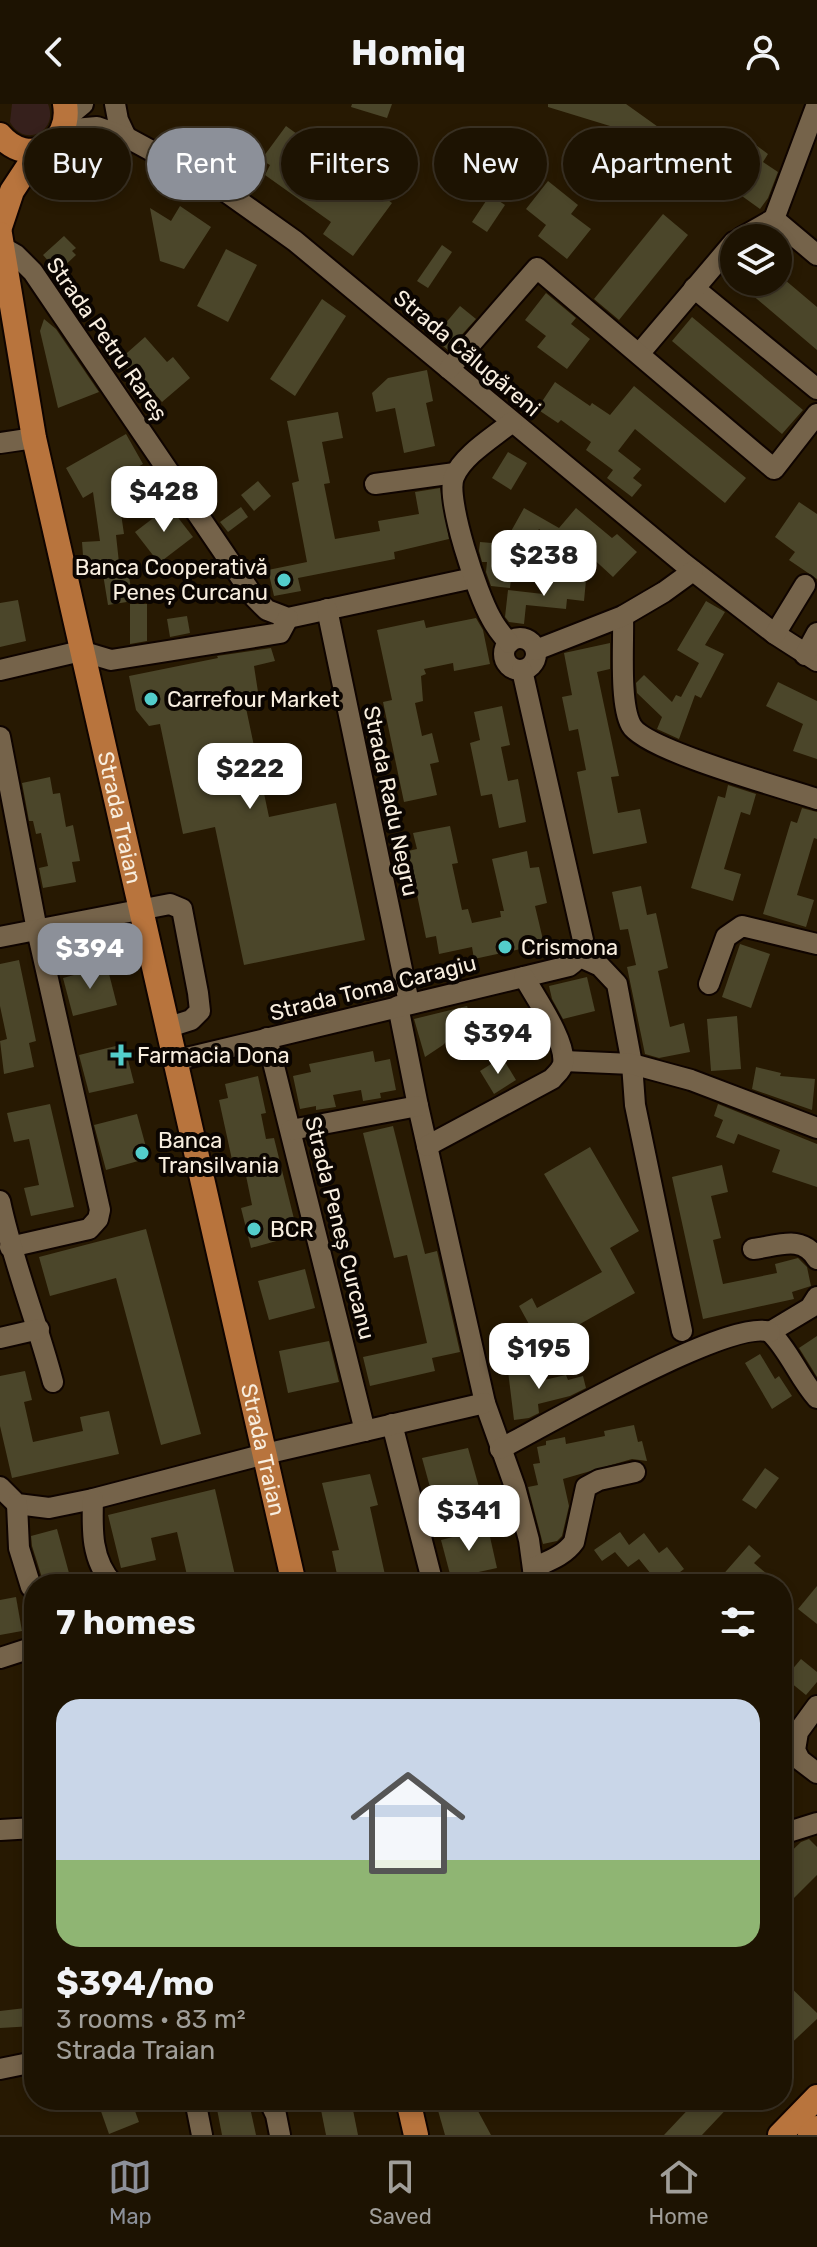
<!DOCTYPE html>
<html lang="en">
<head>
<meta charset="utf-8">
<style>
	:root { --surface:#1d1302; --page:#2a2011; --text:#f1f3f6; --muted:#a09e99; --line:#3b3224; --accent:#8c9099 }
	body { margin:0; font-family:Rubik,sans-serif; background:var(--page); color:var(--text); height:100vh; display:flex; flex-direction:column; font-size:30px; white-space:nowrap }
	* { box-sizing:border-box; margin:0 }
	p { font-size:26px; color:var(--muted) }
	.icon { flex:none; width:44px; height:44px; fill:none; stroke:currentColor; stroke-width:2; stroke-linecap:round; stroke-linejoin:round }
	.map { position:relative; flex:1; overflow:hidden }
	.side { position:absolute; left:24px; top:1470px; width:768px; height:536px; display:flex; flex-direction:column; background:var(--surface); border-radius:32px; box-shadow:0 4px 12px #0003,0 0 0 2px var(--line) }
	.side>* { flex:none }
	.top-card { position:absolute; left:24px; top:24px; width:770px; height:72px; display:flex; gap:16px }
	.tools { position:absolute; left:720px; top:120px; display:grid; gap:16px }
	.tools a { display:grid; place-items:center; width:72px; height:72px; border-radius:50%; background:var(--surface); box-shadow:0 4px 12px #0003,0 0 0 2px var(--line); font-size:40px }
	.price { position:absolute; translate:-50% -68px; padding:0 18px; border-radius:16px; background:#fff; color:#222; font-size:26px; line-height:52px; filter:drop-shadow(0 2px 4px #0008) }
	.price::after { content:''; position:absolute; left:50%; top:48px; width:24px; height:18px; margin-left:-12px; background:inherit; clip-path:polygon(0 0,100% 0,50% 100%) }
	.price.selected { background:var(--accent); color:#fff }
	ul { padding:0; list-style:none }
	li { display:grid; align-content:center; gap:16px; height:424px; padding:0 32px }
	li+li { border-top:2px solid var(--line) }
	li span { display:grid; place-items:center; height:248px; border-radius:24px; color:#555 }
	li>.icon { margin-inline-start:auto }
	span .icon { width:144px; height:144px; fill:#fffc; stroke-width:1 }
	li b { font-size:34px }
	h2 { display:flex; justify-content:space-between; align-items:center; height:96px; padding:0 32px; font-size:34px }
	.pill { padding:0 28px; border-radius:36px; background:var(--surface); box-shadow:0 4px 12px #0003,0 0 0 2px var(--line); font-size:28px; line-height:72px }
	.pill.selected { background:var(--accent); color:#fff }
	header { display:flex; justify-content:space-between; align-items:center; height:104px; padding:0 32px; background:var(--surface); font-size:36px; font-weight:700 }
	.tabs { display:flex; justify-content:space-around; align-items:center; height:112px; border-top:2px solid var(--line); background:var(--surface); font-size:22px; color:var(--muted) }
	.tabs a { display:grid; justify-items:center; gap:4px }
	.tabs .selected { color:var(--accent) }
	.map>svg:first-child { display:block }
	.green { fill:#36201c }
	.building { fill:#4b462a }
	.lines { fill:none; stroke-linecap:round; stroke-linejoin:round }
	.minor-casing { stroke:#0f0400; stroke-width:24 }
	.major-casing { stroke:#0f0400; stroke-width:28 }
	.minor { stroke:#75634a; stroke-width:20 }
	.major { stroke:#b8743d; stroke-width:24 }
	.poi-dot { fill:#53cdcb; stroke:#0b0501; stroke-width:3 }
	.labels { text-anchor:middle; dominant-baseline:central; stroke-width:8; stroke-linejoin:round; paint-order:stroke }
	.street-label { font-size:22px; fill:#f8eedf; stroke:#0b0501 }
	.poi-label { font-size:22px; fill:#f8eedf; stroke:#0b0501; text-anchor:start }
</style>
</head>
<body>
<header><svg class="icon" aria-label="back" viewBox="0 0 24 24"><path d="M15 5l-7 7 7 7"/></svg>Homiq<svg class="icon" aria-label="person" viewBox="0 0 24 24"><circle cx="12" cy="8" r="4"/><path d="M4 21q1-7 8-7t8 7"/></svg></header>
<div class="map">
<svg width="817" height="2031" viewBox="0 0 817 2031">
	<rect width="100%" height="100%" fill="#271902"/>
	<path class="green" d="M12,0h36c11,28 -24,44 -38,18z"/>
	<g class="building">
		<polygon points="352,0 392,0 387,14 351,3"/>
		<polygon points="548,0 626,0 661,25 655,33 676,48 652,80 620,57 626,50 602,32 610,22 548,3"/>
		<polygon points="286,22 392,99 353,152 323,130 331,118 265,71 270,61 261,56"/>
		<polygon points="734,25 768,50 763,58 778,68 768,94 760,105 728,82 734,74 710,57"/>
		<polygon points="548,77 578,101 571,110 591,125 567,155 538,132 546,121 526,105"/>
		<polygon points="490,91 505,101 487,128 472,118"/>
		<polygon points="180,102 211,123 184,165 160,157 150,104 171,117"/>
		<polygon points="663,110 688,131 619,216 594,195"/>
		<polygon points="64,132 76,144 72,147 76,151 58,168 43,151"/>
		<polygon points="442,141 452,148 428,184 417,177"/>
		<polygon points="226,145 257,161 228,218 197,202"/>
		<polygon points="778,170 817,203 817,246 737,178 778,178"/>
		<polygon points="546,189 576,214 571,220 590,235 567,265 537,243 546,232 525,216"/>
		<polygon points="322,195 346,212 295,292 270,275"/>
		<polygon points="460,202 476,215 448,246 433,234"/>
		<polygon points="692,213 803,306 782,330 672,237"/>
		<polygon points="44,215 56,225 99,288 58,304 40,227"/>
		<polygon points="145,233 167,258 173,253 190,274 162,298 140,273 137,276 119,256"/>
		<polygon points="427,266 433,297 426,299 435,342 404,349 395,304 376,308 372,289 388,274"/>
		<polygon points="555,278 590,302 592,299 610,311 634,282 746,374 725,399 635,325 618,347 641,365 633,374 642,381 632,393 607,374 613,366 586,346 591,338 561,316 558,319 537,305"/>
		<polygon points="338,308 343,334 322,338 330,379 324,380 335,435 380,427 378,417 419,410 415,388 440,384 449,435 394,448 395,455 298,474 301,487 274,492 268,466 307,458 292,379 299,377 287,317"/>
		<polygon points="126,330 143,360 116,375 124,430 116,431 120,468 128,466 133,497 108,501 102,464 84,465 82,438 100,437 93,388 83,394 66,364"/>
		<polygon points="508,348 527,359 511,386 492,374"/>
		<polygon points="258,377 271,392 254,407 241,391"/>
		<polygon points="799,398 817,410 817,475 789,456 795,448 775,433"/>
		<polygon points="169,402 193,433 159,459 135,428"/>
		<polygon points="241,403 248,413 228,428 220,418"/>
		<polygon points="524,404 559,424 576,404 612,434 617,430 637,448 613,473 588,450 587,465 539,425 527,446 515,440 510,484 491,482 486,468 487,458 482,458 479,447 480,438 504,440"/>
		<polygon points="566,474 586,476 584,497 567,495 566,505 526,501 524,520 509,518 505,513 508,486 543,490 544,475 565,477"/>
		<polygon points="18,496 26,537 0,543 0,499"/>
		<polygon points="706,497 725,508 705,541 724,550 701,594 695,591 679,635 657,625 662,613 637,589 636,579 644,571 672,598 676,591 681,593 699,559 677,546"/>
		<polygon points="130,500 147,500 147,537 130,540"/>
		<polygon points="187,512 190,529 170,533 167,515"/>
		<polygon points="476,514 483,526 490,560 454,567 453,559 424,565 426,570 421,572 423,597 415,599 422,632 432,629 439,658 430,660 437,691 404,698 383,598 392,596 377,526 424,516 426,524"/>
		<polygon points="610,539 610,565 597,568 619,672 611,673 618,709 640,705 647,739 593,750 577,668 586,666 578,625 569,627 562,593 572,591 564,549"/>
		<polygon points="271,544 275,557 254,562 260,601 246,604 269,713 336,699 365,836 244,861 215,723 183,730 160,620 149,622 136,606 129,572 218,554 217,552"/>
		<polygon points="778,578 817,597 817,655 793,647 803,620 766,602"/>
		<polygon points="502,602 510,641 501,643 508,677 518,675 526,718 499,724 492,690 481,692 470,639 480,636 474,608"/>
		<polygon points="50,673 53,690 60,689 66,723 73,721 80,757 72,758 76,778 43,784 39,764 48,762 41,729 36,730 33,717 29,717 22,679"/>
		<polygon points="728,681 756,690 750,711 741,708 724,765 741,770 733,797 691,784 718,692 725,694"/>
		<polygon points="802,704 817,708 817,735 814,734 797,791 814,796 806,823 763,810 791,717 797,719"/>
		<polygon points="450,722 458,759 452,760 462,806 468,805 472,819 501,813 500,807 504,807 492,755 527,747 530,764 539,763 547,799 535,802 544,840 474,855 472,843 439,850 436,832 426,834 408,747 417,745 413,729"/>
		<polygon points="641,782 647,811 656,809 668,864 658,867 670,923 684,919 690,948 659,954 645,950 627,863 636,861 628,825 620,826 612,788"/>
		<polygon points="740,840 770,850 751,904 722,893"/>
		<polygon points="19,856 36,937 29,939 34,963 4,970 0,937 7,935 0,902 0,860"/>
		<polygon points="107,862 117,901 73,912 63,874"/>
		<polygon points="587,873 595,907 563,915 552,895 549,882"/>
		<polygon points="467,902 471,913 443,941 425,953 414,915"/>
		<polygon points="737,912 741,965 711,967 707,915"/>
		<polygon points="124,940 134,979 89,989 79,951"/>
		<polygon points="373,947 375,958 390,955 396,986 380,989 381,994 363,997 361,986 333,991 336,1003 316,1006 316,1002 300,1005 293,972 311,968 309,960"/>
		<polygon points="502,953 516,976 494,990 480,967"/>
		<polygon points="756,963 781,969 780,972 815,975 812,1006 752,985"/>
		<polygon points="258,972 266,1009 261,1010 266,1035 274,1034 298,1131 251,1144 241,1104 252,1101 244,1062 234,1065 219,996 228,994 225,980"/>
		<polygon points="50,1000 74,1103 31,1112 24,1084 39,1081 29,1035 14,1038 7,1009"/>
		<polygon points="718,1000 817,1040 817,1083 772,1068 780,1046 738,1030 734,1040 716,1033 723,1016 714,1012"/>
		<polygon points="137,1010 149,1054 106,1066 94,1021"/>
		<polygon points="393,1022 425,1150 437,1147 460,1248 432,1254 435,1267 370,1282 363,1253 427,1239 407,1151 394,1154 363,1029"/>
		<polygon points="590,1043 639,1127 610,1144 635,1189 541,1242 519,1202 532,1194 537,1204 602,1168 544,1070"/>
		<polygon points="722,1061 728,1088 711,1092 721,1134 713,1136 723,1180 777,1169 775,1160 798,1154 807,1163 811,1182 792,1188 794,1195 703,1215 672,1073"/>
		<polygon points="146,1125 201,1330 161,1341 116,1174 50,1192 39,1153"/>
		<polygon points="305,1165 315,1204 269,1216 258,1177"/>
		<polygon points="817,1232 817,1273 799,1244"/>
		<polygon points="329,1237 339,1278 288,1289 279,1247"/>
		<polygon points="760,1250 775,1275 779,1272 792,1292 772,1305 745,1259"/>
		<polygon points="533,1264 535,1278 566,1271 568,1276 583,1272 586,1284 570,1292 538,1300 539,1309 529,1314 514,1316 508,1267"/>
		<polygon points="25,1267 32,1296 24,1298 33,1338 83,1327 80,1313 109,1307 119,1350 12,1374 0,1322 0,1272"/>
		<polygon points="634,1321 638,1338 642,1337 647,1357 632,1355 563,1375 569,1402 562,1432 557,1437 543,1440 528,1383 538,1381 533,1360 540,1359 537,1343 546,1341 546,1337 565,1333 566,1340 605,1332 604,1327"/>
		<polygon points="468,1344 479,1383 433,1394 422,1354"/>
		<polygon points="765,1364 779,1374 756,1405 742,1396"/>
		<polygon points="370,1370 378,1401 370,1403 387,1480 339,1480 332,1447 339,1446 322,1379"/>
		<polygon points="215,1385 237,1480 189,1480 177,1428 151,1434 156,1456 121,1464 108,1411"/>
		<polygon points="488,1424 497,1464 451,1474 441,1436"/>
		<polygon points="57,1425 72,1480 44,1480 32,1442 31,1432"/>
		<polygon points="620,1428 629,1441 644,1429 659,1449 667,1443 684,1465 664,1480 659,1480 639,1455 628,1463 615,1448 602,1457 594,1446"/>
		<polygon points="749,1441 761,1452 754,1459 779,1480 728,1480 720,1474"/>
		<polygon points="817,1482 817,1520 798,1505"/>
		<polygon points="16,1493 22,1527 0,1531 0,1496"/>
		<polygon points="801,1555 817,1568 817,1578 806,1591 785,1574"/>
		<polygon points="809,1735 817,1743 817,1771 782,1806 782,1756 801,1738"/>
		<polygon points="782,1875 817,1909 817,1915 782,1948"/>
		<polygon points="34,1903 34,1922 0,1924 0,1907"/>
		<polygon points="97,1996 131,1996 139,2018 109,2030"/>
		<polygon points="319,1996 351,1996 358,2031 326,2031"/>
		<polygon points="435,1996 472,1996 491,2031 445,2031"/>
		<polygon points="697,1996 735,1996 702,2031 664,2031"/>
		<polygon points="249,1999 256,2031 222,2031 217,2005"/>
	</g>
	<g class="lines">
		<g class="minor-casing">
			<g id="minor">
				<polyline points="115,0 118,16 126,33"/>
				<polyline points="66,14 83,0"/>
				<polyline points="63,26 97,23 126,33 222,85 295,137 683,459 775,530 817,557"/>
				<polyline points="774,115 817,151"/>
				<polyline points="741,134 774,115 817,0"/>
				<polyline points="2,143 16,151 33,168 254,493 267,506 288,514 473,474"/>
				<polyline points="694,184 817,285"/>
				<polyline points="639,250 734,138"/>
				<polyline points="449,265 537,164 774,365 817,310"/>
				<polyline points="0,339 34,334"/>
				<polyline points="375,380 455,369"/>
				<polyline points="327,505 409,899"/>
				<path d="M623,512c1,26 -4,87 8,109 13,25 153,63 186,74"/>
				<polyline points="775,530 805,481"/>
				<circle cx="520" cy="550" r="16"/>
				<path d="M509,539c-7,-8 -13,-15 -18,-25 -13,-22 -46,-119 -37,-141 9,-22 40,-40 58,-55"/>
				<polyline points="536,546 623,512 664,488 693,467"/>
				<polyline points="805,551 817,529"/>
				<polyline points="0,566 81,547 111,556 280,529 288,514"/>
				<polyline points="0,633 37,826 100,1106 98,1115 89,1125 10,1143"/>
				<polyline points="0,833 170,800 182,805 198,889 200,907 191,916 166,924"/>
				<polyline points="580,853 600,862 617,880 632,960 635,1001 682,1227"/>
				<polyline points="709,880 726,833 742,822 817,840"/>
				<polyline points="398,902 418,1002 485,1299 515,1383 529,1436 535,1480"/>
				<polyline points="267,934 365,1327"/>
				<path d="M174,957l395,-95c10,-7 14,-14 14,-26l-61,-270"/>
				<polyline points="564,957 632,960 691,976 817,1024"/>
				<polyline points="291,1026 418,1002"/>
				<path d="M427,1042l125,-67c4,-5 9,-8 11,-15 4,-22 -28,-67 -39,-87"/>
				<path d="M0,1097c13,62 37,120 53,181"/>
				<path d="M753,1145c25,-3 49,-15 64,10"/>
				<path d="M770,1228c19,18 29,46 47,66"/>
				<polyline points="770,1228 810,1204 817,1193"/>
				<polyline points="0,1234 39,1225"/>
				<polyline points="392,1320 433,1480"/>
				<path d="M500,1345c44,-23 232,-132 270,-117"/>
				<polyline points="0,1383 17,1400 49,1404 93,1395 265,1350 485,1299"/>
				<path d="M93,1395c-1,31 -2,61 20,85"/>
				<polyline points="17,1400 19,1444 31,1483"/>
				<path d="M533,1464c15,-7 31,-12 41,-26l12,-55 13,-7 36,-8"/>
				<polyline points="0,1554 34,1543"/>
				<polyline points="817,1602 798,1628 795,1646 800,1656 817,1669"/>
				<polyline points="0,1726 34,1724"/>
				<polyline points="782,1730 817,1719"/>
				<polyline points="0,1965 34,1958"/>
				<polyline points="195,1996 202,2031"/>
				<polyline points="269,1996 276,2011 280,2031"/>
			</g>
		</g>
		<g class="major-casing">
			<g id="major">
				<path d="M0,31c28,33 72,10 65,-31"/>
				<polyline points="0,123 12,87 39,46"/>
				<path id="s1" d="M0,130l34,204 260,1146"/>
				<polyline points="408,1996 416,2031"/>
				<polyline points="780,2031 817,1993"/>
				<polyline points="810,2031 817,2024"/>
			</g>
		</g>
		<use href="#minor" class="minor"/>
		<use href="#major" class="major"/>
	</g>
	<g class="poi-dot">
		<circle cx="284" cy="476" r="8"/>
		<circle cx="151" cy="595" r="8"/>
		<circle cx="505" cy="843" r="8"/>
		<path d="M117 939h8v8h8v8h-8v8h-8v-8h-8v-8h8z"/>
		<circle cx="142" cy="1049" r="8"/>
		<circle cx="254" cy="1125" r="8"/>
	</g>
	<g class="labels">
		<g class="street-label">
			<text transform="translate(107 235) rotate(55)">Strada Petru Rareș</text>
			<text transform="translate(467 249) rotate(40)">Strada Călugăreni</text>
			<text transform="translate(391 697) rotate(78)">Strada Radu Negru</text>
			<text stroke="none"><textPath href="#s1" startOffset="596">Strada Traian</textPath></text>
			<text transform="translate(373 884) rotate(-14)">Strada Toma Caragiu</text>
			<text transform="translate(340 1124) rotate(76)">Strada Peneș Curcanu</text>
			<text stroke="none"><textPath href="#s1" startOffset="1244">Strada Traian</textPath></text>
		</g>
		<g class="poi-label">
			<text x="268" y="463" text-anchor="end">Banca Cooperativă<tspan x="268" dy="25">Peneș Curcanu</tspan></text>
			<text x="167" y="595">Carrefour Market</text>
			<text x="521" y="843">Crismona</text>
			<text x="137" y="951">Farmacia Dona</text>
			<text x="158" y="1036">Banca<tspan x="158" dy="25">Transilvania</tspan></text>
			<text x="270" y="1125">BCR</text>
		</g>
	</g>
</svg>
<div class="tools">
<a><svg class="icon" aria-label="layers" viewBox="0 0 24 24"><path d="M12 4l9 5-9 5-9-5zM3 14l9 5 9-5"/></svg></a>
</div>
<b class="price" style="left:164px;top:430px">$428</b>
<b class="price" style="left:544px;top:494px">$238</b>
<b class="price" style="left:250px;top:707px">$222</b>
<b class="price selected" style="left:90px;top:887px">$394</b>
<b class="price" style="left:498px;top:972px">$394</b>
<b class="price" style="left:539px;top:1287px">$195</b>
<b class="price" style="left:469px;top:1449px">$341</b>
<div class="top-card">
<a class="pill">Buy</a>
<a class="pill selected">Rent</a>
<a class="pill">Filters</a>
<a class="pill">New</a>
<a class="pill">Apartment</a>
</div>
<section class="side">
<h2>7 homes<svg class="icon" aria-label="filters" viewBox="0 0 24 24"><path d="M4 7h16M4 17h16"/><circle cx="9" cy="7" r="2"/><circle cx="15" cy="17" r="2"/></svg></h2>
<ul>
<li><span style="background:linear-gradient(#c9d6e8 65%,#8fb573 0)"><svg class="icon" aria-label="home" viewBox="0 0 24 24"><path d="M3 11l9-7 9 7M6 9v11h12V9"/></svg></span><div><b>$394/mo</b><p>3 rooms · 83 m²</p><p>Strada Traian</p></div></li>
</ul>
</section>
</div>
<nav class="tabs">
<a class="selected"><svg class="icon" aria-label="map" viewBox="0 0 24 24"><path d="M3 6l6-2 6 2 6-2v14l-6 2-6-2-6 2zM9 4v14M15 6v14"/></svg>Map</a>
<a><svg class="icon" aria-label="saved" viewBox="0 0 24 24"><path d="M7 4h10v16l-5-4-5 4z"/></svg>Saved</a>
<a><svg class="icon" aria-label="home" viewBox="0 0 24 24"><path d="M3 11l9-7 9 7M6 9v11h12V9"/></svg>Home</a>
</nav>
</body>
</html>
